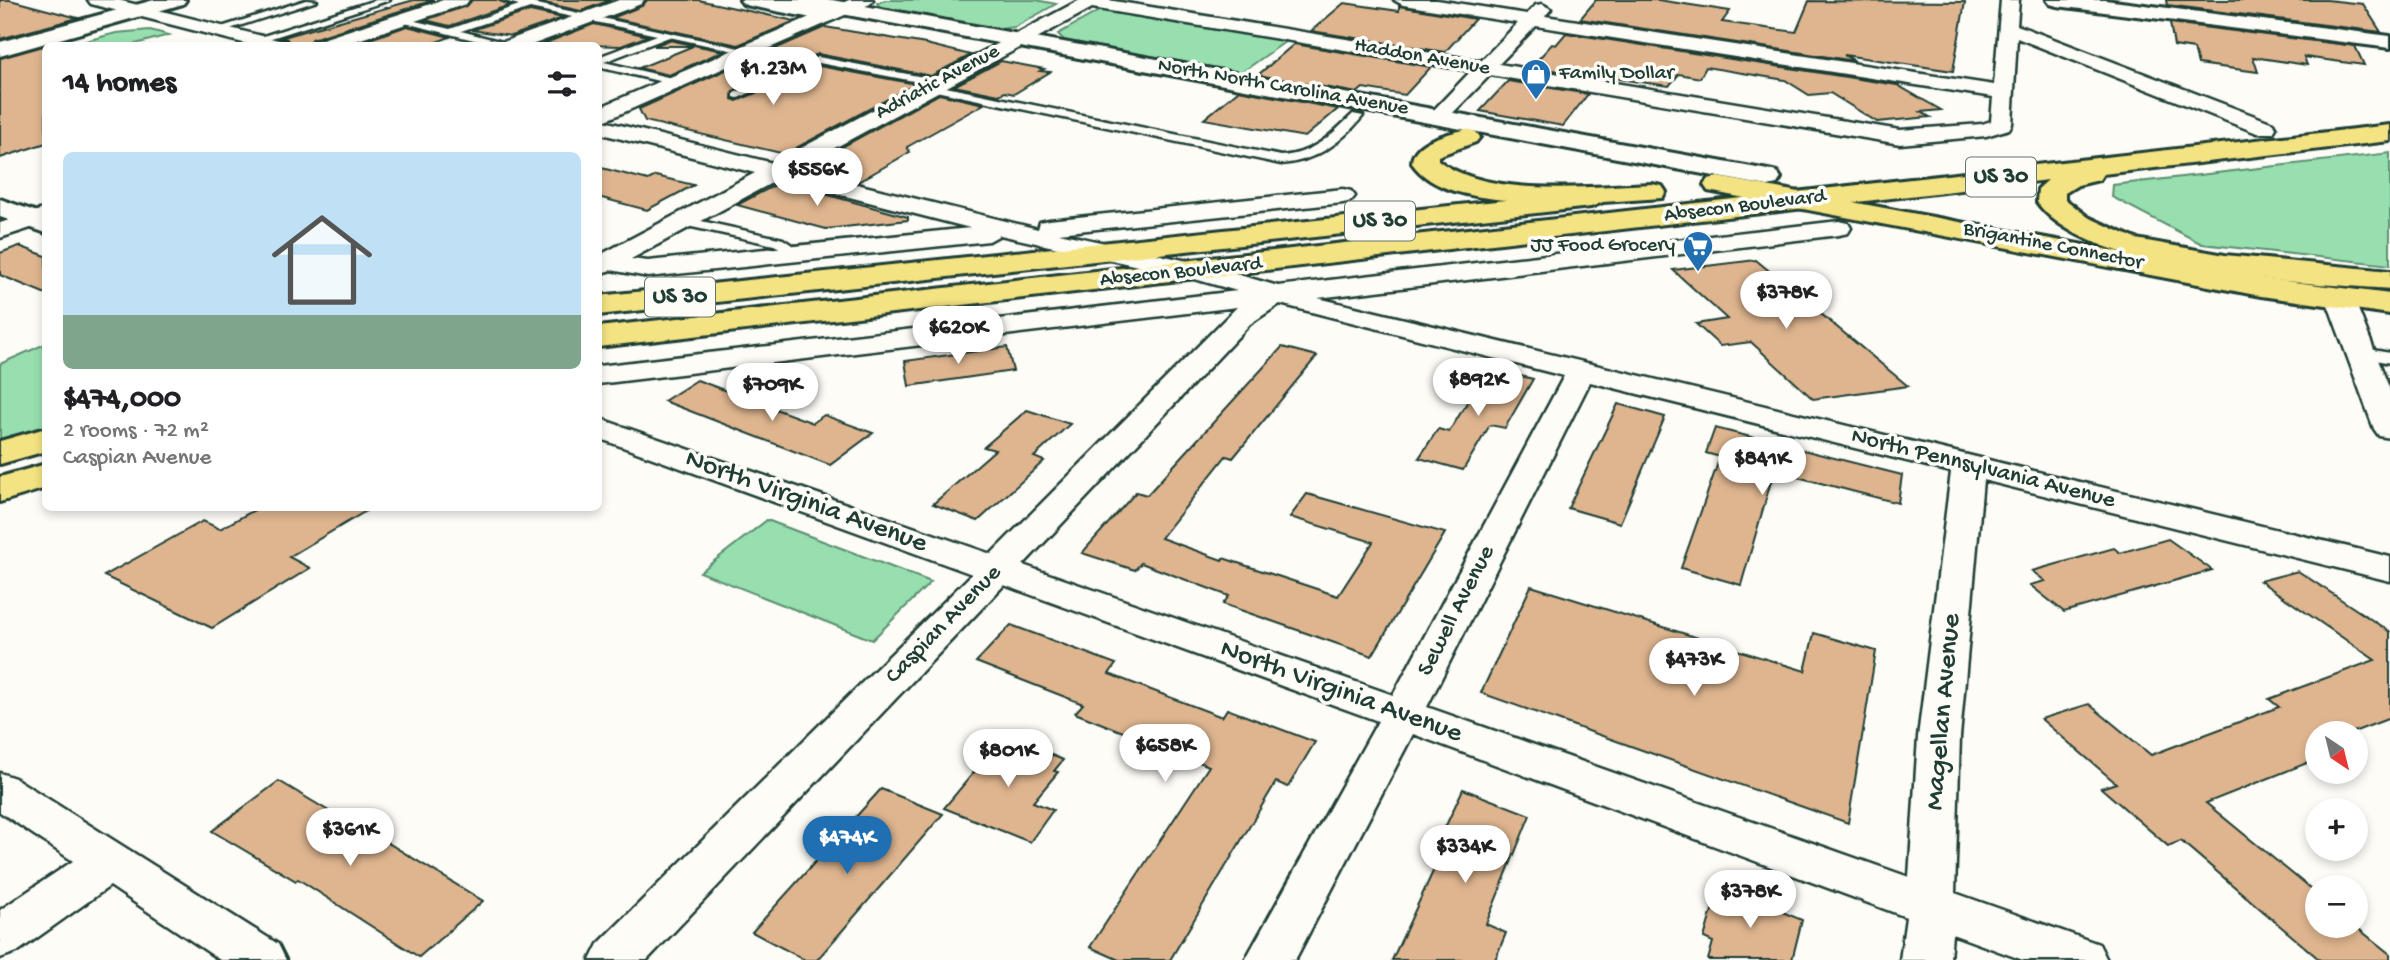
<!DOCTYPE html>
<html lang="en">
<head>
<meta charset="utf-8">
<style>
	:root { --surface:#fff; --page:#f2f2f2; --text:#202124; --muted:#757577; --accent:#1f6fb2 }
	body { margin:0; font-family:"Gochi Hand",sans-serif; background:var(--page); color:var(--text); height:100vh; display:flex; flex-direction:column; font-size:26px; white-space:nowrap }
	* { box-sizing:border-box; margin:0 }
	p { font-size:23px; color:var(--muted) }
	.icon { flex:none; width:38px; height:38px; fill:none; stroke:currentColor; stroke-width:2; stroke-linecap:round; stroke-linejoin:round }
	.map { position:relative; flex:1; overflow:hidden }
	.drawer { position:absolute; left:42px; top:42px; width:560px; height:469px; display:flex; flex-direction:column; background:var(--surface); border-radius:10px; box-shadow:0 4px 10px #0003 }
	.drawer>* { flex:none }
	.needle { width:46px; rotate:145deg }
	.tools { position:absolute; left:2305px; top:721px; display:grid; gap:14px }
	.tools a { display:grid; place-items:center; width:63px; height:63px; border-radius:50%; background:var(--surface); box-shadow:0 4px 10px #0003; font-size:35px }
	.price { position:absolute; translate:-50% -60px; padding:0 16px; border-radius:24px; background:#fff; color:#222; font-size:23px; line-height:46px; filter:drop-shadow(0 2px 4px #0008) }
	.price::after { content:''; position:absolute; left:50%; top:42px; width:21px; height:16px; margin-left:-10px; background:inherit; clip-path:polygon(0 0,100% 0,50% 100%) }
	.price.current { background:var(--accent); color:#fff }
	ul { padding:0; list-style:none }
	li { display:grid; align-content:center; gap:14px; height:371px; padding:0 21px }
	li span { display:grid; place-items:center; height:217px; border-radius:10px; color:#555 }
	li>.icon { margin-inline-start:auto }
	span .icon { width:126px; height:126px; fill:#fffc; stroke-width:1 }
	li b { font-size:30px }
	h2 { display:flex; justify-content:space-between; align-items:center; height:84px; padding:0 21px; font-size:30px }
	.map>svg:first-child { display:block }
	.green { fill:#97dfae; stroke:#5b8e71; stroke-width:2 }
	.building { fill:#deb58f; stroke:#1f3d34; stroke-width:2 }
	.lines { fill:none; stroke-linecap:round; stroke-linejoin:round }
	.lane-casing { stroke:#1f3d34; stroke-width:5 }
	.street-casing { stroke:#1f3d34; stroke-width:5 }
	.secondary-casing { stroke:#1f3d34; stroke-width:6 }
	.primary-casing { stroke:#1f3d34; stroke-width:6 }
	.highway-casing { stroke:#1f3d34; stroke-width:6 }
	.lane { fill:#fdfcf7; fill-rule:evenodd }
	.street { fill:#fdfcf7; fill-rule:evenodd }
	.secondary { fill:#fdfcf7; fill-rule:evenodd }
	.primary { fill:#f4e382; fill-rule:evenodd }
	.highway { fill:#f4e382; fill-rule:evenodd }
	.labels { text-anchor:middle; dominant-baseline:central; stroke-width:7; stroke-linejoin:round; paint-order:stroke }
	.far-street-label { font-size:21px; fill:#1f3d34; stroke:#fdfcf7 }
	.far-poi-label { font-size:21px; fill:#1f3d34; stroke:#fdfcf7; text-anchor:start }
	.shield { fill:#fdfcf7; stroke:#62766e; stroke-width:2 }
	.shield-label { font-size:23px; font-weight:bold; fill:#1f3d34 }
	.street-label { font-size:24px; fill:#1f3d34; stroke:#fdfcf7 }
	.near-street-label { font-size:28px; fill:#1f3d34; stroke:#fdfcf7 }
</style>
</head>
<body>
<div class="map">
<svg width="2390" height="960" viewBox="0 0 2390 960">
	<rect width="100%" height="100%" fill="#fdfcf7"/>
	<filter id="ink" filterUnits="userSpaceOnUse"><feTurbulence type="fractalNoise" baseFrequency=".0143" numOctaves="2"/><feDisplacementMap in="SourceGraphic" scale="14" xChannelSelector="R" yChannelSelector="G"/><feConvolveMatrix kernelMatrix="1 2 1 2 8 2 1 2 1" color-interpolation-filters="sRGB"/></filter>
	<g filter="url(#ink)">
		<g class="green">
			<polygon points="885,0 1036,0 1056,4 1015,27 999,29 880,7 877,3"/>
			<polygon points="1106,7 1289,39 1241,73 1064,40 1058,34"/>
			<polygon points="150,30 169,35 132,45 71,45 116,33"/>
			<polygon points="2390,153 2390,265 2202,244 2112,197 2113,185"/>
			<polygon points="45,344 45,428 0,442 0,364"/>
			<polygon points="767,520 931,582 872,640 700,572"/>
		</g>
		<g class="building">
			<polygon points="0,0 10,0 78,18 0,39"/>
			<polygon points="414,0 434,0 312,39 309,46 290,46 287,39 280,38"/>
			<polygon points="472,0 498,0 510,5 450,26 425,20 467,6"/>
			<polygon points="531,0 611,0 581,11"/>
			<polygon points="647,0 698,0 795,21 738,45 612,18 642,6"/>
			<polygon points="1596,0 1658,0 1730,11 1722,22 1796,32 1809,1 1965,2 1953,71 1844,55 1855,61 1580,19"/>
			<polygon points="2166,0 2327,0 2363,4 2381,32 2167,5"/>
			<polygon points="1344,3 1399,11 1399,6 1475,19 1445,52 1311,31"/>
			<polygon points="530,11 563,18 511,36 472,30"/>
			<polygon points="2170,23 2355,46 2364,65 2304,57 2307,65 2253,57 2258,72 2198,64 2194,49 2174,46"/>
			<polygon points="594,24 648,36 621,46 543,44"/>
			<polygon points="407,26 450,37 426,46 350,46"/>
			<polygon points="825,27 926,44 971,55 931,76 818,54 780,70 743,63"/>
			<polygon points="1566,33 1897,85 1941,110 1921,112 1930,117 1877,122 1830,93 1809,95 1785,80 1706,67 1700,78 1679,74 1669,86 1531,67 1552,44 1556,45"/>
			<polygon points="669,40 723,51 669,75 639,68 693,46 654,46"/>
			<polygon points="1294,44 1431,67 1405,95 1363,88 1357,93 1258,75"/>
			<polygon points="43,46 46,47 46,143 0,158 0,58"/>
			<polygon points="1001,61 1044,69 1040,71 1050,72 1014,94 1005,92 999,95 954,86"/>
			<polygon points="819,66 916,84 785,154 645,121 639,109 728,69 762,78 733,91 732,99 737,101"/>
			<polygon points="1508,81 1588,94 1563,126 1480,111"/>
			<polygon points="1239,90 1338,109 1305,137 1204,119"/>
			<polygon points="939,94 984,104 907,147 910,152 858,182 815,171 838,164 818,160"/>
			<polygon points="598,167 648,180 656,176 694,185 647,210 598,197"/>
			<polygon points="781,182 908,217 908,220 826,229 737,205"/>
			<polygon points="19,246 46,256 46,294 0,275 0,253"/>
			<polygon points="1756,260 1908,386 1813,399 1751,342 1720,346 1696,324 1727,319 1673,270"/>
			<polygon points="1007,347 1013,371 909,386 905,361"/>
			<polygon points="1282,347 1317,356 1233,458 1226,456 1161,538 1222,560 1223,558 1338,596 1373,542 1290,517 1307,494 1445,533 1372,656 1223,604 1229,596 1141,563 1135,570 1082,553 1136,492 1147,495"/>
			<polygon points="1488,368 1533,379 1505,428 1490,425 1463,470 1419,458 1438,429 1449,432"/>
			<polygon points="697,380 813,423 824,415 873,433 830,465 664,401"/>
			<polygon points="1618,404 1665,417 1620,523 1568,508"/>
			<polygon points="1027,410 1070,424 1034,457 1044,461 978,521 933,504 995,450 984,447"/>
			<polygon points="1715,428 1902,475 1898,503 1774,471 1741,585 1681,568 1720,457 1706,453"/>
			<polygon points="258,508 371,508 289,557 310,568 212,628 104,576 203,521 220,529"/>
			<polygon points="2168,539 2212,570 2064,612 2030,585 2045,581 2032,571 2114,548 2120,553"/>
			<polygon points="2298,571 2390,632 2390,718 2351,733 2317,733 2317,759 2206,803 2317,894 2317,926 2355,926 2390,954 2390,960 2320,960 2181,841 2168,846 2101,788 2116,783 2041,719 2089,704 2151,755 2279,707 2269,699 2375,660 2260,581"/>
			<polygon points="1531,586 1805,671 1814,633 1876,651 1848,823 1481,693"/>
			<polygon points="1011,625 1116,664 1109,674 1222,717 1227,709 1315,742 1288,787 1276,782 1170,960 1119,960 1090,947 1209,766 1075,713 1083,704 976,662"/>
			<polygon points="1005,735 1063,760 1054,771 1058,772 1033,802 1053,810 1030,842 944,808"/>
			<polygon points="279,781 367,834 370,832 483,901 419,957 298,879 296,881 212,831"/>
			<polygon points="881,789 943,814 817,960 805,960 752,932"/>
			<polygon points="1463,789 1530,815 1486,924 1506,933 1495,960 1392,960 1449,837 1442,834"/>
			<polygon points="1719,886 1802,920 1792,960 1708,960 1713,942 1704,938"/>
		</g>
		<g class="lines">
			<g class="lane-casing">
				<g id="lane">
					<polygon points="306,0 317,1 220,32 212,30"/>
					<polygon points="376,0 390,0 259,42 251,40"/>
					<polygon points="501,0 519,0 753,51 748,54 669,37 604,62 680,80 681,82 676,85 598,67 598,57 657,35 530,8 461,31 518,46 498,46 393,20 398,17 450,29 519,5"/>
					<path d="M818,57l121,23 5,3 -3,3 340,70c32,-2 50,-21 72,-42l10,2c-22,27 -47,45 -82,48l-350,-74 -5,-3 3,-3 -110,-21 -81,35 -4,-1v-4l36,-16 -56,-14 5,-3 61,13z"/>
					<polygon points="683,217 783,239 804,253 797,257 774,245 678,224 678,218"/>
					<polygon points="2361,348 2390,353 2390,363 2356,356 2353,353"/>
				</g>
			</g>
			<g class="street-casing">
				<g id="street">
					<polygon points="88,0 118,0 286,42 288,46 255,46 91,4"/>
					<polygon points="443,0 469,0 466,4 340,46 311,46 313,42"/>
					<polygon points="619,0 644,0 641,4 529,46 501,46 503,42"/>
					<path d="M849,0h24l-3,4 -266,117 169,42 307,-163h28l373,61 37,-38 -115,-18 -9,-5h43l90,14 9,-9 6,-1 9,5 -6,7 449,69 7,-85h18l-2,25 256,98 3,5 -3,5h-16l-240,-95 -5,86 -3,5 -23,7 -86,8 -410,-69 -44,45h-14l-4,-4 43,-45 -379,-63 -296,161 242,60 2,-7 9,-2 294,-31 8,2 4,5 -4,5 -8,2 -284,30 138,30 81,23 561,-65 9,2 3,5 -3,5 -9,2 -521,63 1072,259v24l-407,-101 -23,257 -5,156 144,51 8,16h-84l-71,-26 -2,26h-50l6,-43 -493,-183 -118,226h-50l133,-239 -374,-136 -357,375h-57l8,-16 374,-370 -374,-136v-20l393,136 246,-247 -639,77v-18l639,-75 -46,-13 -191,-43 -11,6 -341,36 -37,-7 -13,4v-18l157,-83 -157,-40v-25zM1536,26l457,71 -2,24 -9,3 -82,6 -401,-66zM779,179l191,49 -322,33 -17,-2zM1280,304l284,72 -171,319 -370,-130 227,-241zM1590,382l361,90 -33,265 -9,140 -482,-170z"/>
					<polygon points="46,208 46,223 0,238 0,223"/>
					<polygon points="2340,291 2350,293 2354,299 2390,390 2390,438 2379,436 2374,429 2326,299 2330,293"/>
					<polygon points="0,773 15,778 278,944 286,960 220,960 110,886 17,952 0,958 0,910 73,861 0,812"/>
				</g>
			</g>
			<g class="secondary-casing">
				<g id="secondary">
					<polygon points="154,0 186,0 183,4 0,56 0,42"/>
					<polygon points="740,0 832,0 1768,170 1777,172 1781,178 1777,184 1768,186 831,12 829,18 822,20 750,6 743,4"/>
					<polygon points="2047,0 2105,0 2390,36 2390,48 2057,6 2050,4"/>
					<polygon points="0,199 46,215 46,233 0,217"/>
				</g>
			</g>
			<g class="primary-casing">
				<polygon id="primary" points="1718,177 2261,278 2390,294 2390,314 2261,296 1708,191 1704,185 1708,179"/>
			</g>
			<g class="highway-casing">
				<g id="highway">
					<path d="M2390,125v16l-287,33 -4,6 -21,5 -13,8v6l23,18 48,22 89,16 165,16v18c-83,-6 -303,-15 -353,-87l1,-13 10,-9 -1450,167v-20z"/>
					<path d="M1467,129l9,3 4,5 -4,5 -38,14v4c50,39 153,26 214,24l10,2 4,6 -4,6 -59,4 -12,5 -993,108v-19l908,-96c-32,-3 -75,-9 -94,-37 0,-23 37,-29 55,-34z"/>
					<polygon points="46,428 46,451 0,464 0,441"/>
					<polygon points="46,464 46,488 0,502 0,477"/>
				</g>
			</g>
			<use href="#lane" class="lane"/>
			<use href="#street" class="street"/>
			<use href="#secondary" class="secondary"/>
			<use href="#primary" class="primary"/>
			<use href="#highway" class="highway"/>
		</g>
	</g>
	<defs>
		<g id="shop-pin" transform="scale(1.575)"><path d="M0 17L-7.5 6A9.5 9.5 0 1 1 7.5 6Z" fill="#1f6fb2" stroke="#fdfcf7"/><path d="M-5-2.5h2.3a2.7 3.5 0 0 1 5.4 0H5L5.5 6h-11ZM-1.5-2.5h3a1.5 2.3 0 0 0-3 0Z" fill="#fff"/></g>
		<g id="supermarket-pin" transform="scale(1.575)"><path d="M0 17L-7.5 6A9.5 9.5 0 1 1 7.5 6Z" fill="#1f6fb2" stroke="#fdfcf7"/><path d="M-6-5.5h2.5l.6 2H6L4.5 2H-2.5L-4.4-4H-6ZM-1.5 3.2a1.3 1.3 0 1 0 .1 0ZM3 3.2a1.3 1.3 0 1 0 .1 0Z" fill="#fff"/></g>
	</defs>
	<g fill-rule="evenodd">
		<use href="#shop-pin" x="1536" y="74"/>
		<use href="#supermarket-pin" x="1698" y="246"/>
	</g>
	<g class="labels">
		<g class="far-street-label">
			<text transform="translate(1422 58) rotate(10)">Haddon Avenue</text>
			<text transform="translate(938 83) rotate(-28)">Adriatic Avenue</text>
			<text transform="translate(1283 88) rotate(10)">North North Carolina Avenue</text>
			<text transform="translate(1745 207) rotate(-7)">Absecon Boulevard</text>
			<text transform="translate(2053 247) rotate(11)">Brigantine Connector</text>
			<text transform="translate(1181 273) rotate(-6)">Absecon Boulevard</text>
		</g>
		<g class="far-poi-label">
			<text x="1559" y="74">Family Dollar</text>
			<text x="1675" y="246" text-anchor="end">JJ Food Grocery</text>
		</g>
		<g class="shield">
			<rect x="1966" y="157.5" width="70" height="39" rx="5"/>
			<rect x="1345" y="201.5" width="70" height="39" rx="5"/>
			<rect x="645" y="277.5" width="70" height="39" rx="5"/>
		</g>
		<g class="shield-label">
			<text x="2001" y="177">US 30</text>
			<text x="1380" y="221">US 30</text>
			<text x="680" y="297">US 30</text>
		</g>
		<g class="street-label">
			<text transform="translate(1983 469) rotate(14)">North Pennsylvania Avenue</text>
			<text transform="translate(1457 611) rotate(-63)">Sewell Avenue</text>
			<text transform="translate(944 625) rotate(-46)">Caspian Avenue</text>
		</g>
		<g class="near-street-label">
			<text transform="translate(806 502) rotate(20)">North Virginia Avenue</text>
			<text transform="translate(1341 692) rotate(20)">North Virginia Avenue</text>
			<text transform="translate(1944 712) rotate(-85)">Magellan Avenue</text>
		</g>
	</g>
</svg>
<div class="tools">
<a><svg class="needle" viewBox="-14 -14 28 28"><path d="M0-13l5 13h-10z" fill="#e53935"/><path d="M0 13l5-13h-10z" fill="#757577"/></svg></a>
<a>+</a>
<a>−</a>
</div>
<b class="price" style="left:773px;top:107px">$1.23M</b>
<b class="price" style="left:817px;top:208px">$556K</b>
<b class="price" style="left:1786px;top:331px">$378K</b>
<b class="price" style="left:958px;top:366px">$620K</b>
<b class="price" style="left:1478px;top:418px">$892K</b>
<b class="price" style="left:772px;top:423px">$709K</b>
<b class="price" style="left:1762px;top:497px">$841K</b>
<b class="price" style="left:1694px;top:698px">$473K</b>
<b class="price" style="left:1165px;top:784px">$658K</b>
<b class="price" style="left:1008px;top:789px">$801K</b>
<b class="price" style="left:350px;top:868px">$361K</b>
<b class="price current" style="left:847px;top:876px">$474K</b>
<b class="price" style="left:1465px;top:885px">$334K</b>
<b class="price" style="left:1750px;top:930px">$378K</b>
<section class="drawer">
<h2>14 homes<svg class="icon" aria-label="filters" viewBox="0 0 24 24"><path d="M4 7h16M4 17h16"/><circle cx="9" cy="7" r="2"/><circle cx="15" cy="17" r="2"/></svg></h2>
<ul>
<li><span style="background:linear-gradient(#bfe0f5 75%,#7fa58c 0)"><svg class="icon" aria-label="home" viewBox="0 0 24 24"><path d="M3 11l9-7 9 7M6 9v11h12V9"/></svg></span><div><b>$474,000</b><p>2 rooms · 72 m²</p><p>Caspian Avenue</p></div></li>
</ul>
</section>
</div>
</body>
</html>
